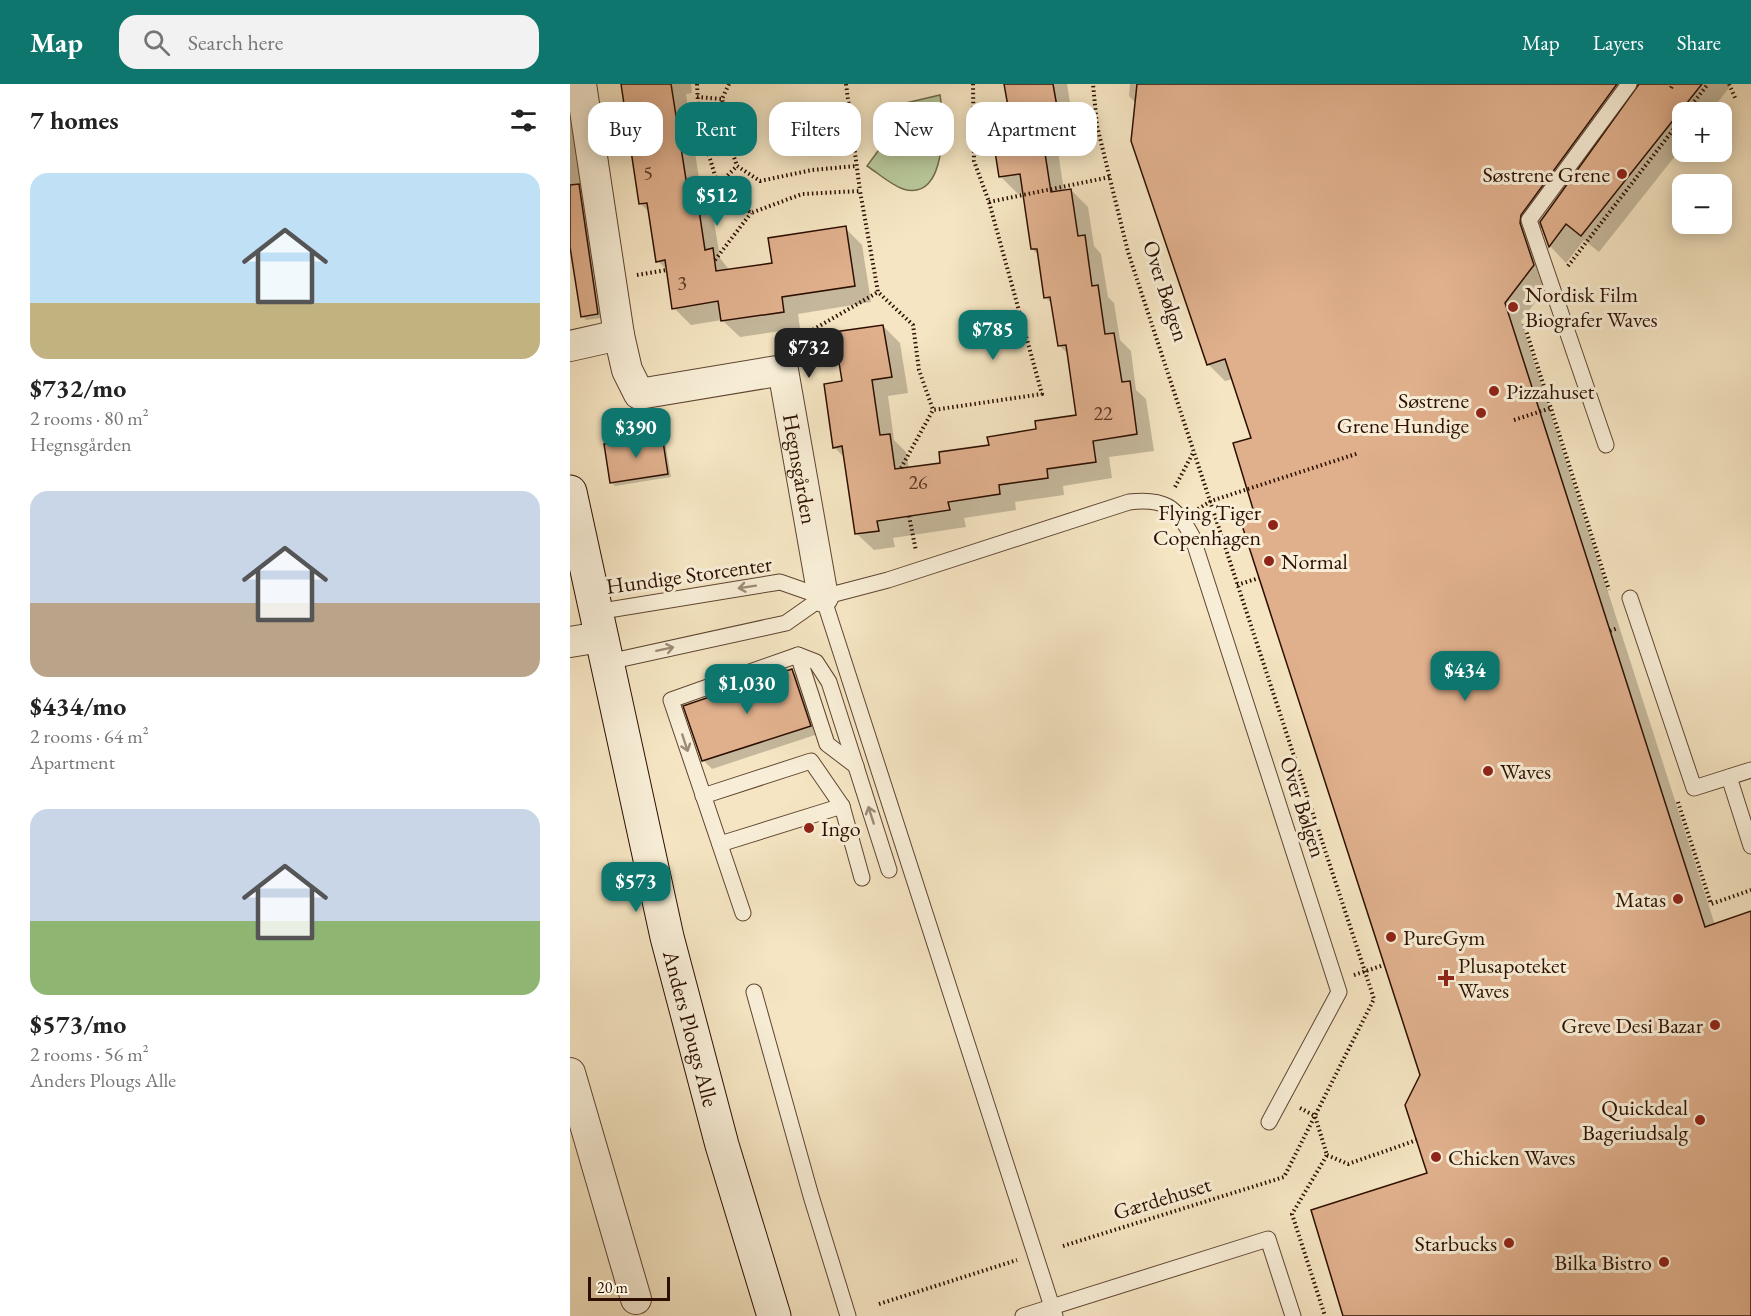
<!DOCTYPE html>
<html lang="en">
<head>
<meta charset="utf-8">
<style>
	:root { --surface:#fff; --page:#f2f2f2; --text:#222; --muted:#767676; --accent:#0f766e }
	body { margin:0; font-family:"EB Garamond",serif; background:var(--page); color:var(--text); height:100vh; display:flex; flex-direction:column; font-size:22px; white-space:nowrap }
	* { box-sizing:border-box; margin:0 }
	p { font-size:20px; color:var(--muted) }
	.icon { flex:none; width:33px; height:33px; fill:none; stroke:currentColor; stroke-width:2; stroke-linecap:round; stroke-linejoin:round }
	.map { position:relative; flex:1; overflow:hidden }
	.sheet { display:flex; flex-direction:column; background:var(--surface); width:570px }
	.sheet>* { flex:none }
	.top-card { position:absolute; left:18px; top:18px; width:570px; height:54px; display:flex; gap:12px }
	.tools { position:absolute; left:1102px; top:18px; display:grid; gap:12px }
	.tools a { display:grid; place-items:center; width:60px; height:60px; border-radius:12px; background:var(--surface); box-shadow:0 3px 15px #0003; font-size:30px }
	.scale { position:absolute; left:18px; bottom:15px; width:82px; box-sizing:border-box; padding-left:6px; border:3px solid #2d0f01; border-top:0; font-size:16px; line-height:21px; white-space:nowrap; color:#2d0f01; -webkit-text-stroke:4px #f8eed7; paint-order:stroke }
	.price { position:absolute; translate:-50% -51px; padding:0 14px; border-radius:12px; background:var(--accent); color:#fff; font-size:20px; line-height:39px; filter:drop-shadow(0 2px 3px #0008) }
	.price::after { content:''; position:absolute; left:50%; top:36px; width:18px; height:14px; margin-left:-9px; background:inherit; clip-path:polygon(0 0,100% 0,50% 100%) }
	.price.on { background:#222; color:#fff }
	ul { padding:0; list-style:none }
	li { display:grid; align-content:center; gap:12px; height:318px; padding:0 30px }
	li span { display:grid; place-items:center; height:186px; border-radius:18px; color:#555 }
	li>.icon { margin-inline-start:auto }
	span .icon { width:108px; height:108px; fill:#fffc; stroke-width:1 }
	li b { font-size:26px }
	h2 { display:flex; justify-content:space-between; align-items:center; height:72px; padding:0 30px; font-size:26px }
	.chip { padding:0 21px; border-radius:18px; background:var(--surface); box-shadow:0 3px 15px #0003; font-size:21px; line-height:54px }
	.chip.on { background:var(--accent); color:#fff }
	header { display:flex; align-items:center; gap:36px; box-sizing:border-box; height:84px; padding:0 30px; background:var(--accent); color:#fff }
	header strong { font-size:28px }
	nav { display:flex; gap:33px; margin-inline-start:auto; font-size:21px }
	.search { width:420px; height:54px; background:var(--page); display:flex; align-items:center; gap:15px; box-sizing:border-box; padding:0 21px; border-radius:18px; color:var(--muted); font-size:22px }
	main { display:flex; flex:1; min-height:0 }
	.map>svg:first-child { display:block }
	.green { fill:#b7c697; stroke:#726a4c; stroke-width:1.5 }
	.shadow { fill:#0003 }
	.building { fill:#e0b08d; stroke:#2d0f01; stroke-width:1.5 }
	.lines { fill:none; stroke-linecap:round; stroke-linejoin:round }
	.lane-casing { stroke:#5f4431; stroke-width:17 }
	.street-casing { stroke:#5f4431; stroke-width:32 }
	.secondary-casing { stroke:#2d0f01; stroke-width:35 }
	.path { stroke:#2d0f01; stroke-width:4; stroke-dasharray:1.5 3; stroke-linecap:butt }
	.lane { stroke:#f8eed7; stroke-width:15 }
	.street { stroke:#f8eed7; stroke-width:30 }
	.secondary { stroke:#f8eed7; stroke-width:33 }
	.oneway { stroke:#9d8a77 }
	.poi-dot { fill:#8f2418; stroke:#f8eed7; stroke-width:2 }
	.labels { text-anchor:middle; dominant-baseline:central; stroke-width:6; stroke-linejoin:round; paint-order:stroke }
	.number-label { font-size:20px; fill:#5a3724 }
	.poi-label { font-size:22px; fill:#2d0f01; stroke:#f8eed7; text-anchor:end }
	.street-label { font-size:22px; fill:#2d0f01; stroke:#f8eed7 }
</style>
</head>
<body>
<header>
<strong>Map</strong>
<div class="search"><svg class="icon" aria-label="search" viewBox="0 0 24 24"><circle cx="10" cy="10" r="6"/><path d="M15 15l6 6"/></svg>Search here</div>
<nav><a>Map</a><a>Layers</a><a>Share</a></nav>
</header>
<main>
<section class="sheet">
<h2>7 homes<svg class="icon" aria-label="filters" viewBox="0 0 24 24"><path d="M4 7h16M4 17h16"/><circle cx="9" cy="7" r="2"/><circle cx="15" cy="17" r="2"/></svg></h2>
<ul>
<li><span style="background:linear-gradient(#bfe0f5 70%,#c2b280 0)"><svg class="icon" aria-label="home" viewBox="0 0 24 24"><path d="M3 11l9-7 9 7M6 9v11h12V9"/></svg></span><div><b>$732/mo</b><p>2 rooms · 80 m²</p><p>Hegnsgården</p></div></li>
<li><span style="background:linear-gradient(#c9d6e8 60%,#b9a48a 0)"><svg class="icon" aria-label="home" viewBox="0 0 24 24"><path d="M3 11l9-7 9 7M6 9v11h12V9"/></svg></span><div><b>$434/mo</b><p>2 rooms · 64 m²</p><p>Apartment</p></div></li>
<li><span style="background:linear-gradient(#c9d6e8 60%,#8fb573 0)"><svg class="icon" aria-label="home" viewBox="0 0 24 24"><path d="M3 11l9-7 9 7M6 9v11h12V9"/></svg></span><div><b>$573/mo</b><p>2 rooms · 56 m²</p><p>Anders Plougs Alle</p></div></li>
</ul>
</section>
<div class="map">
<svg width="1181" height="1232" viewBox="0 0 1181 1232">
	<rect width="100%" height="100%" fill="#f5e5c2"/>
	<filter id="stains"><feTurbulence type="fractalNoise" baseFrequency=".00333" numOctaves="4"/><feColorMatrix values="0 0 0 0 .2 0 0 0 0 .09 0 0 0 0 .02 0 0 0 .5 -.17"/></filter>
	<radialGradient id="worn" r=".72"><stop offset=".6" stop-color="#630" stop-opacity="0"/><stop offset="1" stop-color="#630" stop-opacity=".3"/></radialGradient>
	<path class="green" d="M370,11c4,24 8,108 -37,94 -12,-4 -25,-16 -36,-23l33,-45 -3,-16z"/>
	<g class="shadow">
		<polygon points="52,0 121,0 122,9 116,10 132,114 142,125 150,174 160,187 204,180 275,144 292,161 301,218 228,230 230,244 170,253 152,236 121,241 104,224 98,187 88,177 81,130 70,119"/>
		<polygon points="436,0 497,0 505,51 486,54 494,107 501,106 518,123 524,162 531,170 538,213 544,219 550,256 561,267 566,306 576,315 584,367 539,373 542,394 493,402 494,411 445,418 446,426 394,434 396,443 323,454 325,463 304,466 287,450 275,374 264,363 274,299 313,242 330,259 338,309 318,312 324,356 336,368 339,385 372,380 508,332 499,271 489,261 483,221 475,213 469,171 462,165 454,109 448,110 431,93 422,43 442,40"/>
		<polygon points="560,0 1162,0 1140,28 1113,28 1113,62 1029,168 1014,156 996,179 980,162 973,141 967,148 980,199 951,237 1145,841 1181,1232 775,1232 859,1090 851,991 685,426 683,355 663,295 655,297 638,280 567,20 559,12"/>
		<polygon points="0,23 31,234 16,236 12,232 0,158"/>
		<polygon points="91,353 95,357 101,393 45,402 41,398"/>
		<polygon points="222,587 230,595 248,650 142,685 133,676"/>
	</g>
	<g class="building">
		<polygon points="51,0 101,0 118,108 126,106 135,166 143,164 146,187 202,179 198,154 276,142 285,202 212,213 214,228 151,237 148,217 102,225 95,176 86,178 77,119 69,120"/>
		<polygon points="434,0 483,0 489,34 470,37 481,108 501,105 508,152 515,151 522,202 528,201 535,250 544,249 552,298 560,297 567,350 523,357 526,378 477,385 478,394 429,401 430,410 378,418 380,426 307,437 309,447 285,450 272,362 263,364 254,300 272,297 264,248 313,241 322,293 302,296 310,351 320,350 325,385 370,379 369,368 419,361 417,353 466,345 465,337 506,331 496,261 488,262 480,213 474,214 467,165 461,165 450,90 429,93 421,42 441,39"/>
		<polygon points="567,0 1047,0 951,131 950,139 964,181 935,219 1135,843 1181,827 1181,1232 773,1232 741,1126 857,1089 835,1021 850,991 668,429 683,425 663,359 681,354 655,275 637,281 561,57"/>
		<polygon points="1069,0 1132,0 1011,152 996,140 979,163 970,138"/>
		<polygon points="9,100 28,230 11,233 0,163 0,101"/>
		<polygon points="92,351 98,390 40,399 34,360"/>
		<polygon points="222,585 241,642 132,677 113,622"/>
	</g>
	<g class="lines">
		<g class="lane-casing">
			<g id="lane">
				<polyline points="1036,361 959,136 1059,0"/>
				<polyline points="253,513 485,1232"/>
				<polyline points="1060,514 1124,704 1181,686"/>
				<polyline points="26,528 210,498 253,513"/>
				<polyline points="228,571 257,660 286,682"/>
				<path d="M38,578l178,-39 37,-26 65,-17 241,-78c34,-4 47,4 63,34l147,456 -70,130"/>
				<polyline points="1159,693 1181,762"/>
				<polyline points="133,712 241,677 272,722"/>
				<polyline points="150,760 272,722 292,794"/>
				<polyline points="173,829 101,616 228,571 246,578 259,598 319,786"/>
				<polyline points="184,908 241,1112 278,1232"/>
				<polyline points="453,1232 698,1155 723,1232"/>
			</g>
		</g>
		<g class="street-casing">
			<g id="street">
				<path id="s1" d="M49,251l8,35 12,24 144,-24 40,227"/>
				<polyline points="0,262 49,251 11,0"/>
				<polyline points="0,558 31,553"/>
				<polyline points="0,989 66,1215"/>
			</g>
		</g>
		<g class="secondary-casing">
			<g id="secondary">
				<path id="s2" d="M0,408l97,445 55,208 52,171"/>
			</g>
		</g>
		<g class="path">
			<polyline points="127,0 129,39 148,101 181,129 232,110 290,107 308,208 343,241 349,286 363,326 472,310 419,118 404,77 403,0"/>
			<polyline points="159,0 152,15 163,70 167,82 190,97 242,86 286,82"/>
			<polyline points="276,0 290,107"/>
			<polyline points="1159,0 1166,16"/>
			<polyline points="1101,4 1103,0"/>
			<polyline points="127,13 152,15"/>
			<polyline points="1116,28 1138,0"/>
			<polyline points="148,101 167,82"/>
			<polyline points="419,118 540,93"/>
			<polyline points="145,176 181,129"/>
			<polyline points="998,182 1113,33"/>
			<polyline points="67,191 96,186"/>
			<polyline points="954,240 1039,506"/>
			<polyline points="233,265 239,248 308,208"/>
			<polyline points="944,336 981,324"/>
			<polyline points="331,384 363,326"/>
			<polyline points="605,403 624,367"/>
			<polyline points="628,425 641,417 789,369"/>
			<polyline points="339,432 346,467"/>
			<polyline points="667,501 689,494"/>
			<polyline points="1040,547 1048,544"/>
			<polyline points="1108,718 1141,820 1181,806"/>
			<polyline points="784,891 814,881"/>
			<polyline points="730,1024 745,1032 757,1071 722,1130 755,1232"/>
			<polyline points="757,1071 778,1080 847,1056"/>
			<polyline points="493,1162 714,1093 804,915 558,168 527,42 523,0"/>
			<polyline points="309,1220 447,1176"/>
		</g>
		<use href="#lane" class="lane"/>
		<use href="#street" class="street"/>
		<use href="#secondary" class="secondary"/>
	</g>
	<defs><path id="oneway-shaft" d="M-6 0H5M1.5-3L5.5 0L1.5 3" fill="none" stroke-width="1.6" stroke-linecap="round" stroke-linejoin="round" transform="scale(1.5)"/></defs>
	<g class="oneway">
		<use href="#oneway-shaft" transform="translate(177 503) rotate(171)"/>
		<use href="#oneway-shaft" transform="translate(95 565) rotate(-12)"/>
		<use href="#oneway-shaft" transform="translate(115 659) rotate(72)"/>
		<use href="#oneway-shaft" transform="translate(301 731) rotate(-108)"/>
	</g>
	<g class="poi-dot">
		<circle cx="1052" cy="90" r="6"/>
		<circle cx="943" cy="223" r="6"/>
		<circle cx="924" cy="307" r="6"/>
		<circle cx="911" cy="329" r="6"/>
		<circle cx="703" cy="441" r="6"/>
		<circle cx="699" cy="477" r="6"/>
		<circle cx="918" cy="687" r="6"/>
		<circle cx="239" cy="744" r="6"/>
		<circle cx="1108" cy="815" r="6"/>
		<circle cx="821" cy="853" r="6"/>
		<path d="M873 885h6v6h6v6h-6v6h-6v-6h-6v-6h6z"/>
		<circle cx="1145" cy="941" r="6"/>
		<circle cx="1130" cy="1036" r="6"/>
		<circle cx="866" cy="1073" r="6"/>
		<circle cx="939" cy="1159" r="6"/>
		<circle cx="1094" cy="1178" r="6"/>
	</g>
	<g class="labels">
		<g class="number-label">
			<text x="78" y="89">5</text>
			<text x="112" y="199">3</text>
			<text x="533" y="329">22</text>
			<text x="348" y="398">26</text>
		</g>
		<g class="poi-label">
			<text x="1040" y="90">Søstrene Grene</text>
			<text x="955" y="210" text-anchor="start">Nordisk Film<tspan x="955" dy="25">Biografer Waves</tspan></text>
			<text x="936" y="307" text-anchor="start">Pizzahuset</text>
			<text x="899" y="316">Søstrene<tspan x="899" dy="25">Grene Hundige</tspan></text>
			<text x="691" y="428">Flying Tiger<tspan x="691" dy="25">Copenhagen</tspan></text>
			<text x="711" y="477" text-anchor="start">Normal</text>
			<text x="930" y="687" text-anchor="start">Waves</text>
			<text x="251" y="744" text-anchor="start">Ingo</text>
			<text x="1096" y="815">Matas</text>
			<text x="833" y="853" text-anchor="start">PureGym</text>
			<text x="888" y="881" text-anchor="start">Plusapoteket<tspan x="888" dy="25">Waves</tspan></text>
			<text x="1133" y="941">Greve Desi Bazar</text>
			<text x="1118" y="1023">Quickdeal<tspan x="1118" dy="25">Bageriudsalg</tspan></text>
			<text x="878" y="1073" text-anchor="start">Chicken Waves</text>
			<text x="927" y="1159">Starbucks</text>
			<text x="1082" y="1178">Bilka Bistro</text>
		</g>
		<g class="street-label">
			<text transform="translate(596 207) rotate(72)">Over Bølgen</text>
			<text stroke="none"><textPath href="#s1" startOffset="309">Hegnsgården</textPath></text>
			<text transform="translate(119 491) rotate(-8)">Hundige Storcenter</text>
			<text transform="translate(733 723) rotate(72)">Over Bølgen</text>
			<text stroke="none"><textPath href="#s2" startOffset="550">Anders Plougs Alle</textPath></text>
			<text transform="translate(592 1114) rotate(-17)">Gærdehuset</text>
		</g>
	</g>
	<rect width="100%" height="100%" filter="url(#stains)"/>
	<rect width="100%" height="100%" fill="url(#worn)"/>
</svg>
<div class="tools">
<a>+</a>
<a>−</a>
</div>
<div class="scale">20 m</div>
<b class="price" style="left:147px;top:143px">$512</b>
<b class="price" style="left:423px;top:277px">$785</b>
<b class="price on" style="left:239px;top:295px">$732</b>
<b class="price" style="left:66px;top:375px">$390</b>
<b class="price" style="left:895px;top:618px">$434</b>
<b class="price" style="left:177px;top:631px">$1,030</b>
<b class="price" style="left:66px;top:829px">$573</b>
<div class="top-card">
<a class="chip">Buy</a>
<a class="chip on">Rent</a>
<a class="chip">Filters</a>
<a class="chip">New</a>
<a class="chip">Apartment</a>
</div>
</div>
</main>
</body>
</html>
